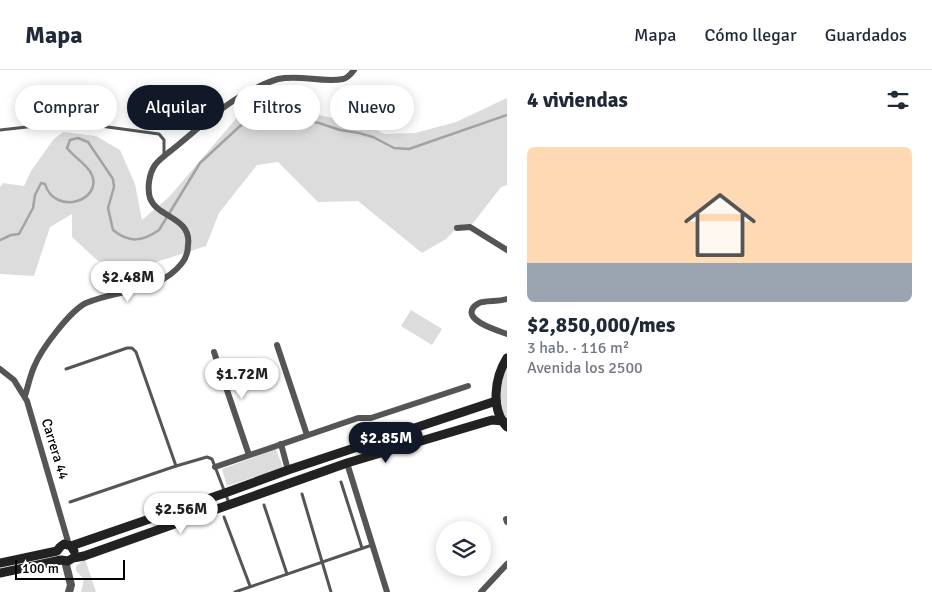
<!DOCTYPE html>
<html lang="es">
<head>
<meta charset="utf-8">
<style>
	:root { --surface:#fff; --page:#f2f2f3; --text:#1f2937; --muted:#747a83; --line:#e0e1e3; --accent:#111827 }
	body { margin:0; font-family:Signika,sans-serif; background:var(--page); color:var(--text); height:100vh; display:flex; flex-direction:column; font-size:19px; white-space:nowrap }
	* { box-sizing:border-box; margin:0 }
	p { font-size:16px; color:var(--muted) }
	.icon { flex:none; width:28px; height:28px; fill:none; stroke:currentColor; stroke-width:2; stroke-linecap:round; stroke-linejoin:round }
	.map { position:relative; flex:1; overflow:hidden }
	.side { display:flex; flex-direction:column; background:var(--surface); width:425px }
	.side>* { flex:none }
	.hud { position:absolute; left:15px; top:15px; width:416px; height:45px; display:flex; gap:10px }
	.fabs { position:absolute; left:436px; top:451px; display:grid; gap:10px }
	.fabs a { display:grid; place-items:center; width:55px; height:55px; border-radius:50%; background:var(--surface); box-shadow:0 2px 12px #0003; font-size:25px }
	.scale { position:absolute; left:15px; bottom:12px; width:110px; box-sizing:border-box; padding-left:5px; border:2px solid #000; border-top:0; font-size:14px; line-height:18px; white-space:nowrap; color:#000; -webkit-text-stroke:4px #fff; paint-order:stroke }
	.price { position:absolute; translate:-50% -42px; padding:0 11px; border-radius:18px; background:#fff; color:#222; font-size:16px; line-height:32px; filter:drop-shadow(0 1px 2px #0008) }
	.price::after { content:''; position:absolute; left:50%; top:30px; width:15px; height:11px; margin-left:-8px; background:inherit; clip-path:polygon(0 0,100% 0,50% 100%) }
	.price.selected { background:var(--accent); color:#fff }
	ul { padding:0; list-style:none }
	li { display:grid; align-content:center; gap:10px; height:265px; padding:0 20px }
	li+li { border-top:1px solid var(--line) }
	li span { display:grid; place-items:center; height:155px; border-radius:8px; color:#555 }
	li>.icon { margin-inline-start:auto }
	span .icon { width:90px; height:90px; fill:#fffc; stroke-width:1 }
	li b { font-size:21px }
	h2 { display:flex; justify-content:space-between; align-items:center; height:60px; padding:0 20px; font-size:21px }
	.chip { padding:0 18px; border-radius:22px; background:var(--surface); box-shadow:0 2px 12px #0003; font-size:18px; line-height:45px }
	.chip.selected { background:var(--accent); color:#fff }
	header { display:flex; align-items:center; gap:30px; box-sizing:border-box; height:70px; padding:0 25px; background:var(--surface); border-bottom:1px solid var(--line) }
	header strong { font-size:24px }
	nav { display:flex; gap:28px; margin-inline-start:auto; font-size:18px }
	main { display:flex; flex:1; min-height:0 }
	.map>svg:first-child { display:block }
	.green { fill:#dcdcdc }
	.lines { fill:none; stroke-linecap:round; stroke-linejoin:round }
	.stream { stroke:#a3a3a3; stroke-width:2.5 }
	.service { stroke:#555; stroke-width:3 }
	.minor { stroke:#555; stroke-width:6 }
	.tertiary { stroke:#555; stroke-width:8 }
	.secondary { stroke:#222; stroke-width:9 }
	.labels { text-anchor:middle; dominant-baseline:central; stroke-width:4; stroke-linejoin:round; paint-order:stroke }
	.street-label { font-size:14px; fill:#000; stroke:#fff }
</style>
</head>
<body>
<header>
<strong>Mapa</strong>
<nav><a>Mapa</a><a>Cómo llegar</a><a>Guardados</a></nav>
</header>
<main>
<div class="map">
<svg width="507" height="522" viewBox="0 0 507 522">
	<rect width="100%" height="100%" fill="#fff"/>
	<g class="green">
		<polygon points="507,28 507,115 501,117 470,157 457,158 446,169 422,183 358,131 318,132 278,92 257,95 219,143 206,176 147,195 98,191 72,167 72,144 50,157 34,206 0,204 0,117 3,113 24,116 31,101 53,70 63,62 96,66 120,80 135,114 142,150 169,127 240,44 283,38 363,54 385,64 415,63 456,52"/>
		<polygon points="411,240 442,259 432,275 401,256"/>
		<polygon points="507,288 507,357 501,350 498,313"/>
		<polygon points="276,379 283,398 227,416 222,399"/>
		<polygon points="85,489 96,522 81,522 84,509 76,501 76,496"/>
	</g>
	<g class="lines">
		<path class="stream" d="M0,170l11,-5 8,-1 14,-26 2,-13 6,-12 4,1c10,33 60,16 46,-11 -6,-10 -17,-16 -24,-25l3,-8 8,-2 10,4 25,37 1,8 -6,21 5,22c16,13 29,12 46,0l41,-67 40,-37 20,-9 42,3 17,3 21,7 19,3 14,4 21,11 15,1 98,-34"/>
		<g class="service">
			<polyline points="0,60 71,52 159,64 164,70 164,86"/>
			<polyline points="66,299 127,278 132,278 136,282 176,396 207,387 212,389 229,433"/>
			<polyline points="341,412 362,478"/>
			<polyline points="302,424 331,522"/>
			<polyline points="70,432 176,396"/>
			<polyline points="264,435 287,504"/>
			<polyline points="224,447 250,516"/>
			<polyline points="235,522 372,475"/>
		</g>
		<g class="minor">
			<polyline points="457,158 470,157 507,180"/>
			<path d="M507,229c-10,3 -16,1 -24,3 -3,0 -8,3 -10,6 -9,13 26,23 34,26"/>
			<polyline points="277,275 307,365"/>
			<polyline points="214,282 249,385"/>
			<polyline points="0,299 14,310 27,331 69,475"/>
			<path d="M25,326c3,-10 5,-20 9,-29 7,-18 36,-56 52,-64 32,-14 73,-10 96,-40 4,-5 6,-11 6,-18 4,-28 -31,-27 -38,-47 -3,-10 -1,-24 5,-33 5,-7 16,-14 23,-20 20,-16 40,-36 63,-49 11,-6 25,-14 37,-17 22,-5 43,4 65,0 5,-1 8,-5 11,-9"/>
			<polyline points="281,374 288,400"/>
			<polyline points="347,393 387,522"/>
			<polyline points="215,397 358,348 371,348 468,316"/>
			<polyline points="506,449 507,452"/>
			<polyline points="481,522 507,494"/>
		</g>
		<polyline class="tertiary" points="65,491 71,515 69,522"/>
		<g class="secondary">
			<path d="M507,288c-12,19 -17,51 0,69"/>
			<polyline points="71,476 225,423 288,400 496,331"/>
			<polyline points="0,493 57,481 60,477 64,474 71,476 74,481"/>
			<polyline points="0,503 61,490 68,491 73,488 84,486 347,393 485,352 492,350 503,351"/>
		</g>
	</g>
	<g class="labels">
		<g class="street-label">
			<text transform="translate(55 379) rotate(73)">Carrera 44</text>
		</g>
	</g>
</svg>
<div class="fabs">
<a><svg class="icon" aria-label="layers" viewBox="0 0 24 24"><path d="M12 4l9 5-9 5-9-5zM3 14l9 5 9-5"/></svg></a>
</div>
<div class="scale">100 m</div>
<b class="price" style="left:128px;top:233px">$2.48M</b>
<b class="price" style="left:242px;top:330px">$1.72M</b>
<b class="price selected" style="left:386px;top:394px">$2.85M</b>
<b class="price" style="left:181px;top:465px">$2.56M</b>
<div class="hud">
<a class="chip">Comprar</a>
<a class="chip selected">Alquilar</a>
<a class="chip">Filtros</a>
<a class="chip">Nuevo</a>
</div>
</div>
<section class="side">
<h2>4 viviendas<svg class="icon" aria-label="filters" viewBox="0 0 24 24"><path d="M4 7h16M4 17h16"/><circle cx="9" cy="7" r="2"/><circle cx="15" cy="17" r="2"/></svg></h2>
<ul>
<li><span style="background:linear-gradient(#ffd9b3 75%,#9aa5b1 0)"><svg class="icon" aria-label="home" viewBox="0 0 24 24"><path d="M3 11l9-7 9 7M6 9v11h12V9"/></svg></span><div><b>$2,850,000/mes</b><p>3 hab. · 116 m²</p><p>Avenida los 2500</p></div></li>
</ul>
</section>
</main>
</body>
</html>
